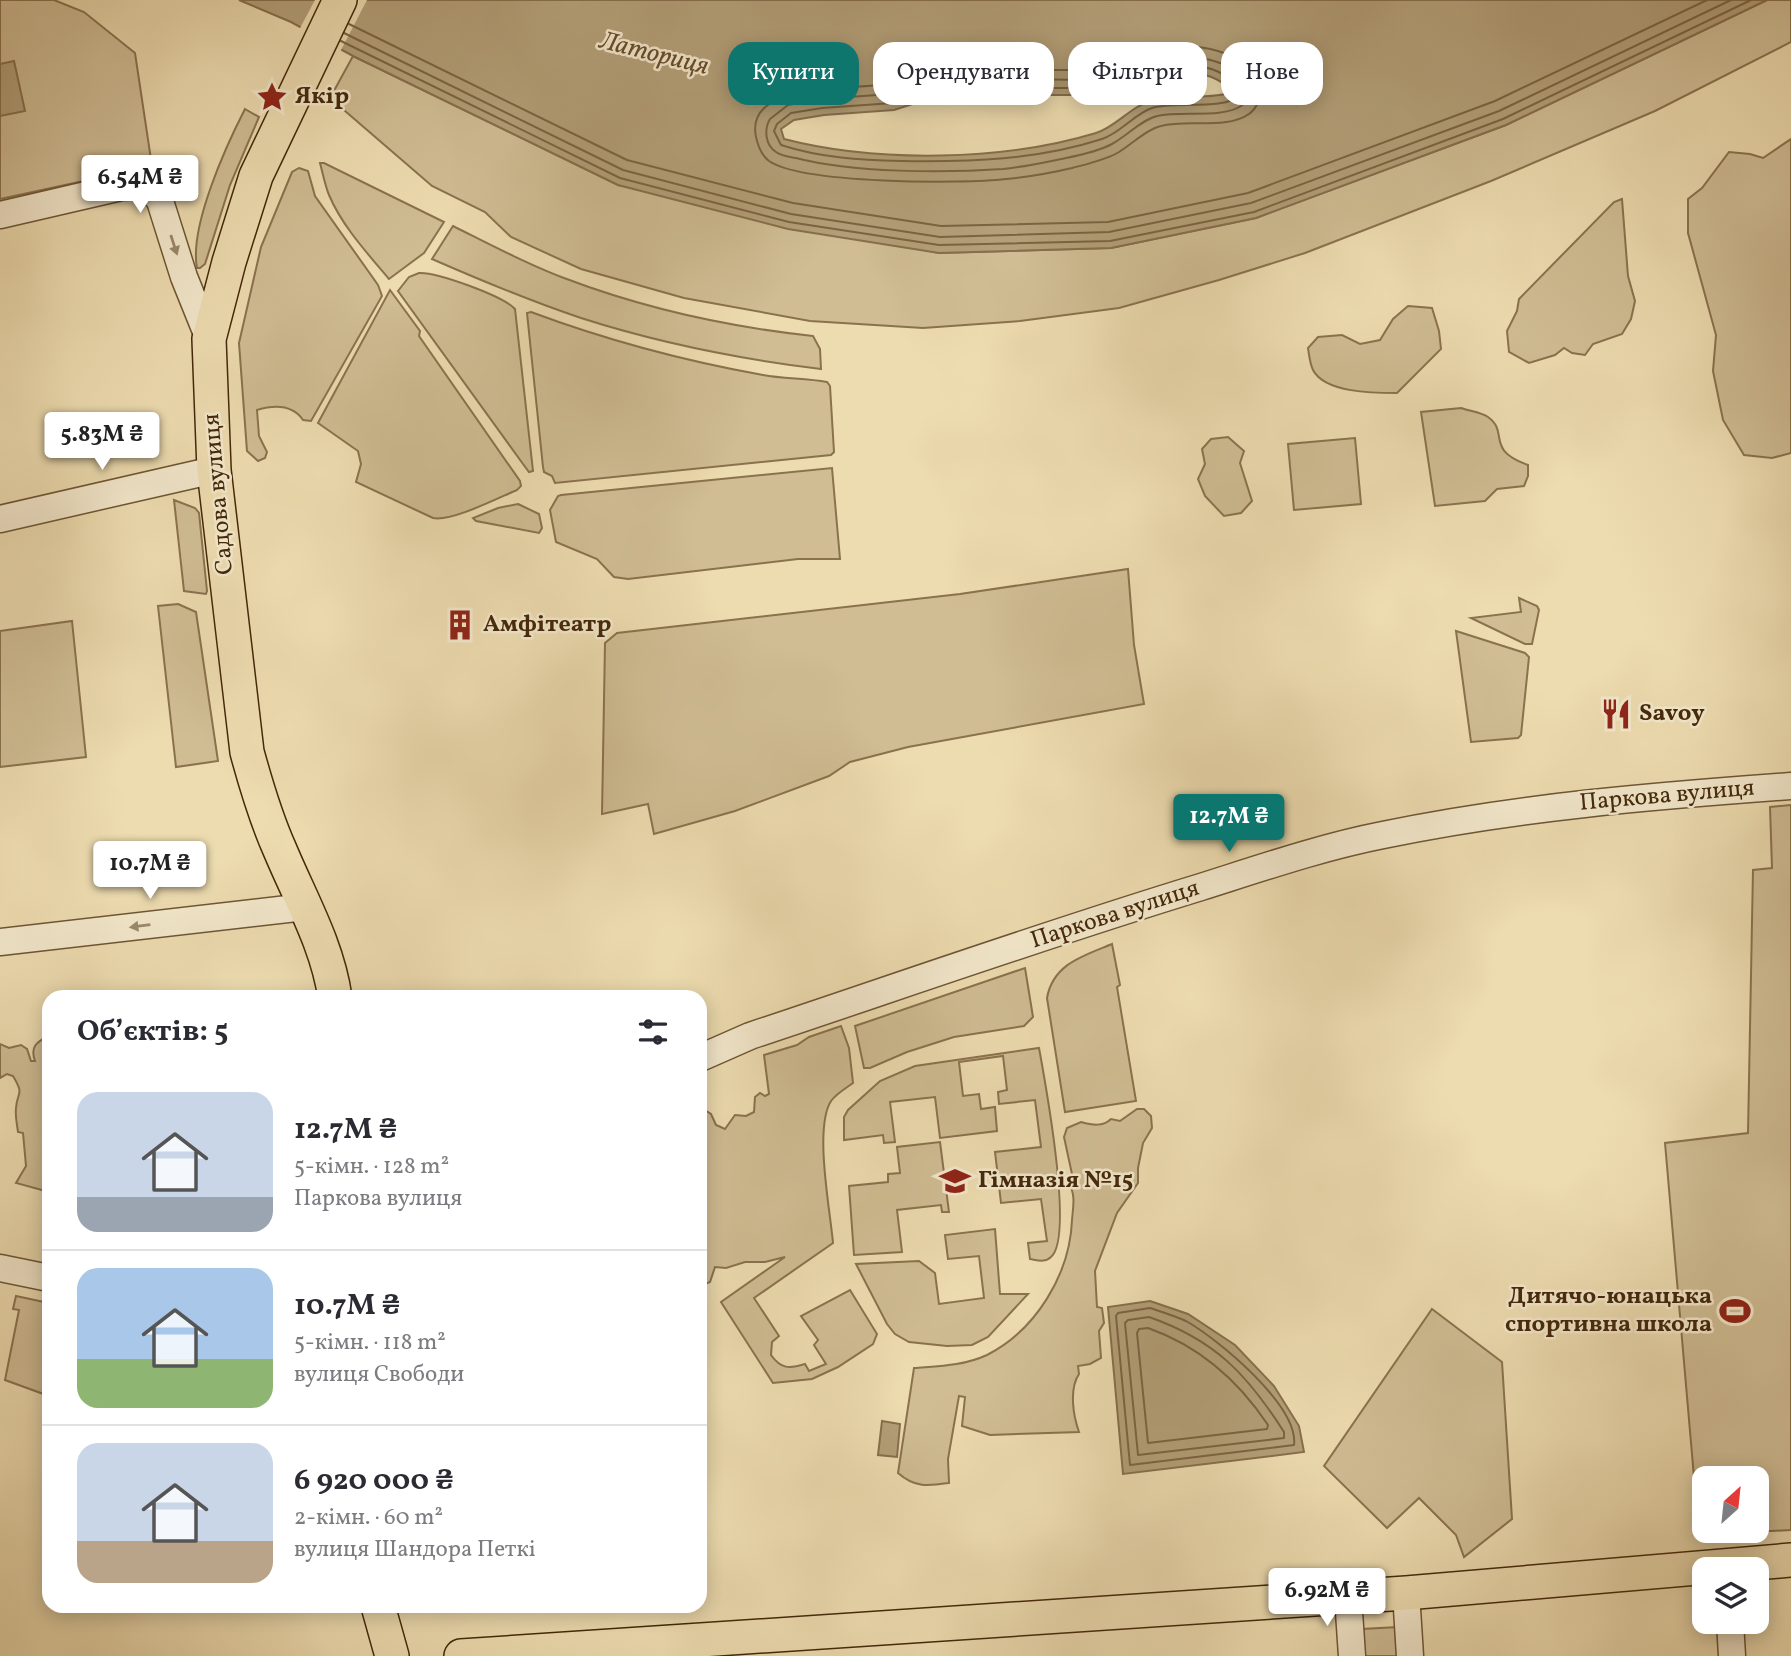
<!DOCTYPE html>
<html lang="uk">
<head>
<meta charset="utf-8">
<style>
	:root { --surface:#fff; --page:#f2f2f3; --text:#2b2b33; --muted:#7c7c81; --line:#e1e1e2; --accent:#0f766e }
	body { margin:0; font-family:Vollkorn,serif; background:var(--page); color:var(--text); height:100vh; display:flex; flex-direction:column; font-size:26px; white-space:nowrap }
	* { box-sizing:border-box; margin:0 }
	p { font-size:23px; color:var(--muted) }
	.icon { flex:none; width:38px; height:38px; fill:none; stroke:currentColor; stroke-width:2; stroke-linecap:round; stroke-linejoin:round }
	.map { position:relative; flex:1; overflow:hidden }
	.drawer { position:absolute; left:42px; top:990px; width:665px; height:623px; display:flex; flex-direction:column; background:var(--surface); border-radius:21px; box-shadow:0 4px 18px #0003 }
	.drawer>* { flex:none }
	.hud { position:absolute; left:728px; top:42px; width:665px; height:63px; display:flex; gap:14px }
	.needle { width:46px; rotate:27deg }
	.buttons { position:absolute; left:1692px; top:1466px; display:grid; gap:14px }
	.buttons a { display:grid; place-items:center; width:77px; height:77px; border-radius:14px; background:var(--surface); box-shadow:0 4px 18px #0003; font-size:35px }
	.price { position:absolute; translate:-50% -60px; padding:0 16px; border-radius:7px; background:#fff; color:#222; font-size:23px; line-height:46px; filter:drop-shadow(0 2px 4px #0008) }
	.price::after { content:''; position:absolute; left:50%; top:42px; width:21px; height:16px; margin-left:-10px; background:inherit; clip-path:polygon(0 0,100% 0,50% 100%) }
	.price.selected { background:var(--accent); color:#fff }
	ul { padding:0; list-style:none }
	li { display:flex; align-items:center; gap:21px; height:175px; padding:0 35px }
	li+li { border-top:2px solid var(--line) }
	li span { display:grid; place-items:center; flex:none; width:196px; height:140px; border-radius:21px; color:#555 }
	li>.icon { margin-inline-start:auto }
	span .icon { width:84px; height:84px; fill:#fffc; stroke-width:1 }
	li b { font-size:30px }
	h2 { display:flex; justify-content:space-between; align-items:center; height:84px; padding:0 35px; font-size:30px }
	.pill { padding:0 24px; border-radius:21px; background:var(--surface); box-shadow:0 4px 18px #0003; font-size:24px; line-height:63px }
	.pill.selected { background:var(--accent); color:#fff }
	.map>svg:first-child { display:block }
	.green { fill:#d0bd94; stroke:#8a724f; stroke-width:2; fill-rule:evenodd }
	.water { fill:#b39f78; stroke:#866f4c; stroke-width:2; fill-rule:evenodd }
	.pier { fill:#eddcb0 }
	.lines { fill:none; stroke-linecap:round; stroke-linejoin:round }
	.shore { stroke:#7b6441; stroke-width:2 }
	.minor-casing { stroke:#6e5534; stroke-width:29 }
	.major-casing { stroke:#43280a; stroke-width:36 }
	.minor { stroke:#f3e8cc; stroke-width:26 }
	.major { stroke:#eddcb0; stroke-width:33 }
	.oneway { fill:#9b886b }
	.labels { text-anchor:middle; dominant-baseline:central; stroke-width:5; stroke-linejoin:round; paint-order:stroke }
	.poi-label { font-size:24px; font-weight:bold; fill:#43280a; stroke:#f3e8cc; text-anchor:start }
	.street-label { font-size:24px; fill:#43280a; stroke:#f3e8cc }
	.water-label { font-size:26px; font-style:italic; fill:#654c2b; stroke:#f3e8cc }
</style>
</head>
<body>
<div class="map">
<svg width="1791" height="1656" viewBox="0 0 1791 1656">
	<rect width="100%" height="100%" fill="#eddcb0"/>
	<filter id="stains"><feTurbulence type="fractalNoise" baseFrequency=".00286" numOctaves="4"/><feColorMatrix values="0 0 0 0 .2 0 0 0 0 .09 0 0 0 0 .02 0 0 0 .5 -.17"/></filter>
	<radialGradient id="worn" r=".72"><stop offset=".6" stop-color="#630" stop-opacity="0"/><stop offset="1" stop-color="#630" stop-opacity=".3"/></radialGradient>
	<g class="green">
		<polygon points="0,0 54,0 84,12 135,53 152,166 149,168 148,167 0,199"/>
		<polygon points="1767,0 1791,0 1791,42 1655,111 1491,181 1305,253 1219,280 1119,308 1020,321 923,328 810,321 684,298 581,269 511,237 485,212 432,186 330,98 353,56 618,185 939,253 1111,248 1256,218 1506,125"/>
		<path d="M245,109l14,8 -29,68 -25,79 -5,4h-3c-8,-41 29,-122 48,-159z"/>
		<polygon points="1791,139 1791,453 1772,458 1744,455 1723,420 1713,371 1716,335 1688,233 1688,199 1702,188 1729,152 1750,154 1763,158"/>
		<path d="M320,163h4l120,59 -20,31 -35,26c-21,-25 -47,-53 -60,-84 -4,-10 -6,-21 -9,-32z"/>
		<path d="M299,168l9,3 7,25 63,89 4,11 -71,125 -8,-1c-11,-16 -29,-15 -46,-10l2,26 8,16 -2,6 -7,3 -11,-10 -8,-108 22,-96 31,-75z"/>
		<polygon points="1622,199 1628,276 1635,301 1631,319 1622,334 1593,344 1585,355 1572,353 1564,348 1555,355 1529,363 1509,352 1507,331 1517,311 1519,299 1614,202"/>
		<path d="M453,226c36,18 73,38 111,52 79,30 165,49 249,58l7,13 1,20c-82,-10 -162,-26 -240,-51 -51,-17 -101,-38 -149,-59z"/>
		<path d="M419,273c18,-1 84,23 96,36l18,162 -4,1 -6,-8 -125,-173 11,-14z"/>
		<path d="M390,290l30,41 -1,5 101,145 1,5 -4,4c-19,8 -66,32 -84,28l-77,-36 5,-18 -3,-13 -40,-28z"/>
		<path d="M1408,306l24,2 7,23 2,18 -44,44c-23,0 -72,0 -84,-23 -3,-6 -4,-15 -5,-22l10,-11 24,-2 18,9 20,-4 13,-21z"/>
		<path d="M531,312c75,28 154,49 232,63 21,4 43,3 64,7l3,4 4,66 -3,3 -276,28 -3,-7 -8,-4 -1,-5 -16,-154z"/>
		<path d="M1461,408c8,3 20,4 27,9 22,16 -4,32 40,48v11l-4,10 -27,3 -12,12 -50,5 -14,-94z"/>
		<polygon points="1228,437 1244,451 1240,463 1252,501 1241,513 1224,516 1205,496 1198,479 1205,464 1202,449 1211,439"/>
		<polygon points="1355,438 1361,504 1294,510 1288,444"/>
		<polygon points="832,468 840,559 798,559 628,579 614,577 597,559 556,542 550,510 558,496 561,495"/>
		<polygon points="174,500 195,508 199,513 207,591 206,594 184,591"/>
		<polygon points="518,504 539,514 542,528 539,533 476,521 473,518 498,508"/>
		<polygon points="1128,569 1134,645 1144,704 908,747 850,762 829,776 735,811 654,834 648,804 602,814 605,643 617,633 960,594"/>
		<polygon points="1519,598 1537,606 1539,610 1532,644 1525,644 1471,618 1521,612"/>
		<polygon points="178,604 196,612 218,761 176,767 158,606"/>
		<polygon points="72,621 86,757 0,767 0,631"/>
		<polygon points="1456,631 1525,653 1529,657 1521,735 1518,738 1471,742"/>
		<path d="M1791,805v725l-92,5 -34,-392 83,-10 5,-263 19,-2 -2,-61zM1704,1479h53v52h-53z"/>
		<path d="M1112,944l8,41 -3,2 19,114 -71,11 -18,-114c6,-34 36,-42 65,-54z"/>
		<polygon points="1025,968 1033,1017 1024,1026 954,1037 907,1052 870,1068 864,1068 855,1026"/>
		<path d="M841,1026l8,22 4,35c-7,5 -17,11 -22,18 -17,27 -1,108 2,142l-79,55 25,38 -7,6 -1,13c10,14 18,14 34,9l4,7 17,-7 -12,-19 4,-5 -17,-24 49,-26 27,44 -4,10 -35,23 -26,12 -39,4 -52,-81 64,-45 -20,5h-20l-19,6 -11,-1 -5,15 -10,4v-179l11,7 5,11 9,4 10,-14 11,1 8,-4 1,-15 5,-4 5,3 4,-2 -5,-39 33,-10 12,-8z"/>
		<path d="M49,1036v156l-33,-9 10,-17 -3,-33 -5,-1c-1,-8 -3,-16 -2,-24 1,-17 9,-12 -3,-32l-6,-2 -7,4v-34l9,4 12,-3 6,4 4,12h4c-5,-14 1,-19 14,-25z"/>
		<path d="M1039,1048c6,33 35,189 12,209 -6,6 -14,3 -21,2l-2,-16 19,-2 -6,-42 -40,4 -6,-51 46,-5 -6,-47 -36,4 -1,-12 9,-2 -4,-34 -44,6 4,34 16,-2 2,15 14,-2 2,24 -57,7 -5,-41 -45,5 5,40 -11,1 -1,-8 -39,5v-23l4,-7 32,-29 35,-15z"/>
		<path d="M1137,1109h7l7,7 1,12 -9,15 -5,25v15l-21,30 -22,58 2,36 5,1 2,15 -5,8 2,27 -11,6 -12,2 1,8c-10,15 -6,41 0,58l-89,3 -28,-9 3,-29 -6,-1 -11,63 1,24c-21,3 -34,5 -51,-10l16,-105c25,-2 49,-2 73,-13 49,-25 83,-81 85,-135 1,-13 4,-25 -3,-36l3,-10 -8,-37 3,-9 14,-6c11,3 22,5 30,-3l9,2z"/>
		<polygon points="940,1142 949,1212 942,1212 941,1205 897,1210 902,1252 854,1255 849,1186 888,1182 888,1174 900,1173 897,1147"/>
		<polygon points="995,1229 1000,1294 1028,1294 988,1337 972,1345 947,1346 909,1342 895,1334 887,1324 856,1264 919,1261 935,1273 939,1304 984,1298 979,1256 948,1259 945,1235"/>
		<polygon points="16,1296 49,1303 49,1396 5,1380 19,1310 13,1309"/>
		<polygon points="1432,1309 1502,1362 1512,1519 1464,1557 1456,1535 1419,1498 1387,1528 1324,1466"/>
		<polygon points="1398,1627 1400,1656 1363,1656 1362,1629"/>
	</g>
	<g class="water">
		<path d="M239,0h1528l-261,125 -250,93 -145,30 -172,5 -151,-24 -170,-44 -265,-129 -62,-34zM1182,72c22,0 37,6 53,20 -27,8 -56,2 -84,9 -20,5 -35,26 -55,32 -92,28 -219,30 -312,6l-3,-10 13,-9 30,-5 70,-5 31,-10 94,-5h68l63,-12z"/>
		<polygon points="14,61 25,111 0,116 0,64"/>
		<polygon points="1150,1301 1188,1314 1235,1345 1274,1386 1299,1426 1304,1452 1123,1474 1108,1307"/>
		<polygon points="882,1421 900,1424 897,1457 878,1455"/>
	</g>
	<polygon class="pier" points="315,0 367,0 340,52 299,30"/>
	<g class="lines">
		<g class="shore">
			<polyline points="349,24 627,160 793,203 941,226 1108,222 1248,193 1495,101 1707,0"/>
			<polyline points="344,33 623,170 791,214 940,237 1109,232 1251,203 1499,111 1731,0"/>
			<polyline points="341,41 620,178 789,222 939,245 1110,241 1254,212 1503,119 1751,0"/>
			<path d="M1180,46c26,-1 79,10 80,44 1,9 -4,19 -11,24 -23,16 -62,5 -88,12 -14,3 -29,18 -42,26 -13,8 -32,12 -47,16 -21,5 -44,9 -66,11 -44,5 -203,5 -237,-18 -8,-6 -11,-15 -13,-24 -12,-58 102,-47 134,-53 11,-2 21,-8 32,-10 30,-4 63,-4 94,-5 22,-1 45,3 67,0 19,-2 41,-6 60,-11 12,-3 24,-10 37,-12z"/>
			<path d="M1181,56c19,0 71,9 69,37 -1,5 -4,10 -9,13 -20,13 -60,4 -84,10 -16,4 -30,20 -45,28 -13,7 -31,11 -46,14 -20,4 -42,9 -63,11 -59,4 -150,4 -207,-11 -6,-1 -15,-2 -20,-6 -11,-7 -12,-23 -6,-33l18,-14 33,-6 70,-5 33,-9 94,-6 67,1 60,-12z"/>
			<path d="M1182,65c23,0 40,5 57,21l1,9c-15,16 -66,6 -88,13 -18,6 -31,25 -50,31 -65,21 -131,23 -200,22 -41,-1 -81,-3 -121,-16l-7,-14 3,-7 14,-11 31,-5 71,-5 32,-10 93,-5h68l62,-12z"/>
			<path d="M1150,1308c12,4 25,8 36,13 32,18 113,85 108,124l-164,20 -14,-149 2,-3z"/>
			<path d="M1149,1317c66,23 98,57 135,115v6l-146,17 -13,-132 3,-3z"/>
			<path d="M1148,1328c51,18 90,52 120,97l-1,4 -119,14 -11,-110 2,-4z"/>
		</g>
		<g class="minor-casing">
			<g id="minor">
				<polyline points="0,215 121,187 139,186 152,190 160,201 184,277 209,339"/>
				<polyline points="0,519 214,470"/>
				<polyline points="0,942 305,907"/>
				<path d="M700,1058l50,-22c150,-50 300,-103 451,-149 60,-19 121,-40 182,-52 135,-28 271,-39 408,-49"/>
				<polyline points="0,1268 49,1278"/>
				<polyline points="1406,1593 1410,1656"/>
				<polyline points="1348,1597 1352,1656"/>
				<polyline points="1730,1622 1732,1656"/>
			</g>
		</g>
		<g class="major-casing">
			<g id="major">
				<path d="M335,998c-7,-52 -35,-100 -55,-148 -14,-31 -24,-65 -33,-98l-33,-282 -5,-131 20,-77 27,-86 84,-176"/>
				<polyline points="378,1606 392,1656"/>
				<polyline points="461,1656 1406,1593 1791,1560"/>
			</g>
		</g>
		<use href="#minor" class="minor"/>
		<use href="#major" class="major"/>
	</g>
	<defs><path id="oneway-solid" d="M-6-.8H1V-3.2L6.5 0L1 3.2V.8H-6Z" transform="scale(1.75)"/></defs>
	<g class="oneway">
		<use href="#oneway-solid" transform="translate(174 245) rotate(72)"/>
		<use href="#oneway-solid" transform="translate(140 926) rotate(173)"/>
	</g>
	<defs>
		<g id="sight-bare" transform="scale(2.415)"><path d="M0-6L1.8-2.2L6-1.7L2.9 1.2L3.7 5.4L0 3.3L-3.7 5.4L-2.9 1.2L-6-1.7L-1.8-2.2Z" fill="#8f2418" stroke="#f3e8cc" stroke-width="2.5" paint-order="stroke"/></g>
		<g id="building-bare" transform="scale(2.415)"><path d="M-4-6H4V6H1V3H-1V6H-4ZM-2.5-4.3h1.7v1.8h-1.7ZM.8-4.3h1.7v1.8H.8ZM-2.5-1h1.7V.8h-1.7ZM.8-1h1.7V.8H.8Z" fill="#8f2418" stroke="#f3e8cc" stroke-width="2.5" paint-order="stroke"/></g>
		<g id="restaurant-bare" transform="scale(2.415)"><path d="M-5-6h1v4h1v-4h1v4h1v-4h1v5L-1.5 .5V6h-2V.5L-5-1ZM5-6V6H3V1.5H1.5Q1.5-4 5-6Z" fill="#8f2418" stroke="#f3e8cc" stroke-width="2.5" paint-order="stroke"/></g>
		<g id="school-bare" transform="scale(2.415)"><path d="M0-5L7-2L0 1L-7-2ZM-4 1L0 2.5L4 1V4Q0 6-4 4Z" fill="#8f2418" stroke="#f3e8cc" stroke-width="2.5" paint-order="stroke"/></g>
		<g id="stadium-bare" transform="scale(2.415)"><path d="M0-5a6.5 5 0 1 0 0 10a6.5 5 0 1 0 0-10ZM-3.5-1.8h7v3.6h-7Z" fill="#8f2418" stroke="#f3e8cc" stroke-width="2.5" paint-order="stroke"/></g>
	</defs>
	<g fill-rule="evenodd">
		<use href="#sight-bare" x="272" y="97"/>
		<use href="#building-bare" x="460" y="625"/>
		<use href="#restaurant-bare" x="1616" y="714"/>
		<use href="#school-bare" x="955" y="1181"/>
		<use href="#stadium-bare" x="1735" y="1311"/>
	</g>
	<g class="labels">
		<g class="poi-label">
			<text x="295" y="97">Якір</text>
			<text x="483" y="625">Амфітеатр</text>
			<text x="1639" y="714">Savoy</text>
			<text x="978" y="1181">Гімназія №15</text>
			<text x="1712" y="1297" text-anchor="end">Дитячо-юнацька<tspan x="1712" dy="28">спортивна школа</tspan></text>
		</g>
		<g class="street-label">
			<text transform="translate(219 494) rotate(-95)">Садова вулиця</text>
			<text transform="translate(1667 796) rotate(-5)">Паркова вулиця</text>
			<text transform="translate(1115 915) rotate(-18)">Паркова вулиця</text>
		</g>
		<g class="water-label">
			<text transform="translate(654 54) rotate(14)">Латориця</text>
		</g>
	</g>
	<rect width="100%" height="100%" filter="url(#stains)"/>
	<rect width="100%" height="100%" fill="url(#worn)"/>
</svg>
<div class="buttons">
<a><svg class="needle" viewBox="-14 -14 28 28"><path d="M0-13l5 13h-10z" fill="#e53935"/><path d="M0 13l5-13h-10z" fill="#7c7c81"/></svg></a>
<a><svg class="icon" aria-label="layers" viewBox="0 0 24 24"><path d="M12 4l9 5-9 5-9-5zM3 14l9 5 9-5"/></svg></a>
</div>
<b class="price" style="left:140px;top:215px">6.54M ₴</b>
<b class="price" style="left:102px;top:472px">5.83M ₴</b>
<b class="price selected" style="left:1229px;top:854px">12.7M ₴</b>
<b class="price" style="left:150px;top:901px">10.7M ₴</b>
<b class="price" style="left:1327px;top:1628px">6.92M ₴</b>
<div class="hud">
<a class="pill selected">Купити</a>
<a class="pill">Орендувати</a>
<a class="pill">Фільтри</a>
<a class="pill">Нове</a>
</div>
<section class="drawer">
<h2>Об’єктів: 5<svg class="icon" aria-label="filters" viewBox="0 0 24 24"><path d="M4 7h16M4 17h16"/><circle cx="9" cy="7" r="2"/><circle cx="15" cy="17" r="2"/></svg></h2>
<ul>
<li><span style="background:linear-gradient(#c9d6e8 75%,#9aa5b1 0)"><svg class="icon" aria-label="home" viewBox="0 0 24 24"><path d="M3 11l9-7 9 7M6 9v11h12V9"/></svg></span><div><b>12.7M ₴</b><p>5-кімн. · 128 m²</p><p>Паркова вулиця</p></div></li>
<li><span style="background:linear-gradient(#a9c7e8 65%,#8fb573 0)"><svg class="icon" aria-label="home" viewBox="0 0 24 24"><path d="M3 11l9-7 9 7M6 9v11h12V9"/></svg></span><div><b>10.7M ₴</b><p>5-кімн. · 118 m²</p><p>вулиця Свободи</p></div></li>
<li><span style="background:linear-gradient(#c9d6e8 70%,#b9a48a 0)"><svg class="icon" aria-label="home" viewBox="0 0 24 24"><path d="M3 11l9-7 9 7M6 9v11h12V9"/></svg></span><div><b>6 920 000 ₴</b><p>2-кімн. · 60 m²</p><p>вулиця Шандора Петкі</p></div></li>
</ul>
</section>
</div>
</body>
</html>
